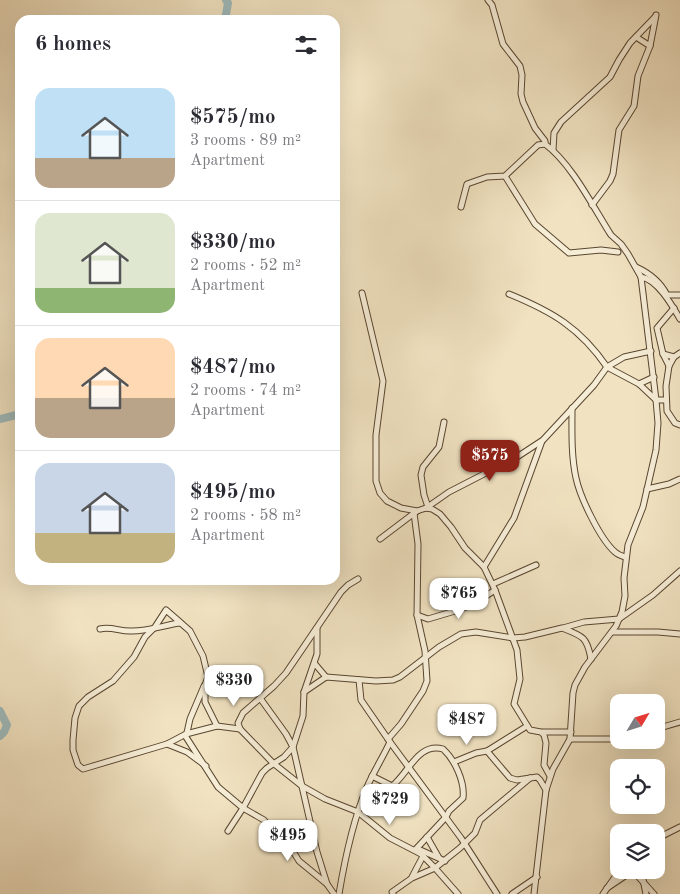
<!DOCTYPE html>
<html lang="en">
<head>
<meta charset="utf-8">
<style>
	:root { --surface:#fff; --page:#f2f2f3; --text:#2b2b33; --muted:#7c7c81; --line:#e1e1e2; --accent:#8f2418 }
	body { margin:0; font-family:"Old Standard TT",serif; background:var(--page); color:var(--text); height:100vh; display:flex; flex-direction:column; font-size:19px; white-space:nowrap }
	* { box-sizing:border-box; margin:0 }
	p { font-size:16px; color:var(--muted) }
	.icon { flex:none; width:28px; height:28px; fill:none; stroke:currentColor; stroke-width:2; stroke-linecap:round; stroke-linejoin:round }
	.map { position:relative; flex:1; overflow:hidden }
	.details { position:absolute; left:15px; top:15px; width:325px; height:570px; display:flex; flex-direction:column; background:var(--surface); border-radius:15px; box-shadow:0 5px 20px #0002 }
	.details>* { flex:none }
	.needle { width:32px; rotate:52deg }
	.buttons { position:absolute; left:610px; top:694px; display:grid; gap:10px }
	.buttons a { display:grid; place-items:center; width:55px; height:55px; border-radius:10px; background:var(--surface); box-shadow:0 5px 20px #0002; font-size:25px }
	.price { position:absolute; translate:-50% -42px; padding:0 11px; border-radius:10px; background:#fff; color:#222; font-size:16px; line-height:32px; filter:drop-shadow(0 1px 2px #0008) }
	.price::after { content:''; position:absolute; left:50%; top:30px; width:15px; height:11px; margin-left:-8px; background:inherit; clip-path:polygon(0 0,100% 0,50% 100%) }
	.price.selected { background:var(--accent); color:#fff }
	ul { padding:0; list-style:none }
	li { display:flex; align-items:center; gap:15px; height:125px; padding:0 20px }
	li+li { border-top:1px solid var(--line) }
	li span { display:grid; place-items:center; flex:none; width:140px; height:100px; border-radius:15px; color:#555 }
	li>.icon { margin-inline-start:auto }
	span .icon { width:60px; height:60px; fill:#fffc; stroke-width:1 }
	li b { font-size:21px }
	h2 { display:flex; justify-content:space-between; align-items:center; height:60px; padding:0 20px; font-size:21px }
	.map>svg:first-child { display:block }
	.lines { fill:none; stroke-linecap:round; stroke-linejoin:round }
	.river { stroke:#9fbbbd; stroke-width:8 }
	.street-casing { stroke:#594630; stroke-width:7 }
	.street { stroke:#f6edd7; stroke-width:5 }
</style>
</head>
<body>
<div class="map">
<svg width="680" height="894" viewBox="0 0 680 894">
	<rect width="100%" height="100%" fill="#f1e3c2"/>
	<filter id="stains"><feTurbulence type="fractalNoise" baseFrequency=".004" numOctaves="4"/><feColorMatrix values="0 0 0 0 .2 0 0 0 0 .09 0 0 0 0 .02 0 0 0 .5 -.17"/></filter>
	<radialGradient id="worn" r=".72"><stop offset=".6" stop-color="#630" stop-opacity="0"/><stop offset="1" stop-color="#630" stop-opacity=".3"/></radialGradient>
	<g class="lines">
		<g class="river">
			<polyline points="225,20 228,3 226,0"/>
			<polyline points="0,419 20,414"/>
			<polyline points="0,711 7,725 4,732 0,736"/>
		</g>
		<g class="street-casing">
			<g id="street">
				<polyline points="488,0 492,5 503,44 520,66 522,75 521,94 523,102 535,128 545,141 545,144"/>
				<polyline points="636,37 650,46"/>
				<polyline points="553,150 554,133 561,122 610,77 619,60 630,43 655,17"/>
				<polyline points="505,176 535,224 569,253 601,250 618,252"/>
				<polyline points="592,205 610,181 613,174 619,130 634,106 638,76 650,46 656,15"/>
				<path d="M461,207l6,-23 20,-7 18,-1 33,-31 7,-1c27,20 48,63 66,91l10,9 7,10 13,23 15,123 2,23 -2,27 -13,57 -15,38 -4,33 1,18 -3,16 -6,14 -31,41 -10,18 -2,8 -3,46 -17,30 -7,21 -12,104"/>
				<path d="M636,267c13,6 24,14 31,28"/>
				<path d="M641,277c16,2 31,28 39,42"/>
				<polyline points="362,293 383,381 376,435 376,481 380,493 387,501 401,508 417,511"/>
				<path d="M509,294c44,18 71,34 98,73l17,-10 27,-6"/>
				<polyline points="666,295 680,295"/>
				<polyline points="674,308 657,328 663,354 669,366 666,386 667,411 675,423 680,425"/>
				<polyline points="663,354 674,357 669,366"/>
				<polyline points="674,357 680,353"/>
				<polyline points="639,384 654,377"/>
				<path d="M572,408c0,23 -1,47 4,70 4,19 24,61 39,74 3,3 7,4 10,5"/>
				<polyline points="647,489 669,484 680,479"/>
				<polyline points="428,507 424,495 421,475 423,467 439,447 444,422"/>
				<polyline points="426,508 449,492 517,457 543,440 594,385 607,367 639,384 656,400 666,400"/>
				<polyline points="380,539 417,511 426,508 432,509 440,514 451,527 465,548 484,567 495,590 517,650 520,679 514,704 530,730 541,732 544,735 546,743 544,765 550,776"/>
				<polyline points="484,567 514,518 542,441"/>
				<polyline points="358,579 348,585 341,592 286,673 274,686 243,713 238,723 240,729 273,763 302,786 325,799 358,812 390,838 421,854 435,868 458,894"/>
				<polyline points="493,584 536,565"/>
				<polyline points="417,615 428,619 455,611 474,604 495,590"/>
				<polyline points="181,623 166,610 155,627 145,637 134,657 113,681 88,697 79,706 75,718 73,740 73,750 78,765 83,769 167,744 187,752 206,766"/>
				<polyline points="317,628 317,654 304,692 303,716 293,747 284,757 267,768 262,773 243,808 264,820 286,850 294,853 299,861 327,884 334,894"/>
				<polyline points="563,628 584,622 619,619 653,595 680,571"/>
				<path d="M100,629c11,-3 21,3 32,2 16,0 30,-5 47,-8l3,1 8,7 13,25 5,21 -3,8v17l12,24"/>
				<polyline points="612,632 658,632 680,634"/>
				<polyline points="315,664 326,677"/>
				<polyline points="204,686 190,719 186,737 218,787 243,808 228,831"/>
				<path d="M304,692l22,-15 50,4 17,-1 7,-3 39,-30 22,-13 15,-2 37,6 12,-1 37,-9c21,8 25,9 29,31"/>
				<polyline points="260,698 286,734 293,747 317,852 327,884"/>
				<polyline points="656,729 680,722"/>
				<polyline points="543,732 571,732"/>
				<polyline points="388,739 401,724 423,691 427,681 425,651 417,615 418,544 414,513"/>
				<polyline points="570,739 619,739"/>
				<polyline points="390,742 461,838 497,894"/>
				<polyline points="167,744 186,734 217,726 240,729"/>
				<polyline points="487,751 510,778 517,780 537,777 540,780 546,790"/>
				<polyline points="454,762 476,753 487,751 527,726"/>
				<path d="M372,776l20,10c16,-12 26,-44 51,-37 12,11 22,33 20,49l-14,13 -3,6 -31,33"/>
				<polyline points="427,837 439,858"/>
				<polyline points="656,839 680,827"/>
				<polyline points="418,849 445,861"/>
				<polyline points="641,870 646,894"/>
				<polyline points="634,872 654,894"/>
				<polyline points="412,877 423,856"/>
				<polyline points="607,888 628,874 641,871"/>
				<path d="M339,894c6,-36 14,-74 28,-107 7,-16 16,-30 23,-45l-29,-42 -2,-20"/>
				<polyline points="393,894 392,892 412,878 435,868 460,848 475,833 480,820 530,778"/>
				<polyline points="512,894 537,877"/>
				<polyline points="603,894 620,870"/>
			</g>
		</g>
		<use href="#street" class="street"/>
	</g>
	<rect width="100%" height="100%" filter="url(#stains)"/>
	<rect width="100%" height="100%" fill="url(#worn)"/>
</svg>
<div class="buttons">
<a><svg class="needle" viewBox="-14 -14 28 28"><path d="M0-13l5 13h-10z" fill="#e53935"/><path d="M0 13l5-13h-10z" fill="#7c7c81"/></svg></a>
<a><svg class="icon" aria-label="locate" viewBox="0 0 24 24"><circle cx="12" cy="12" r="6"/><path d="M12 2v4M12 18v4M2 12h4M18 12h4"/></svg></a>
<a><svg class="icon" aria-label="layers" viewBox="0 0 24 24"><path d="M12 4l9 5-9 5-9-5zM3 14l9 5 9-5"/></svg></a>
</div>
<b class="price selected" style="left:490px;top:482px">$575</b>
<b class="price" style="left:459px;top:620px">$765</b>
<b class="price" style="left:234px;top:707px">$330</b>
<b class="price" style="left:467px;top:746px">$487</b>
<b class="price" style="left:390px;top:826px">$729</b>
<b class="price" style="left:288px;top:862px">$495</b>
<section class="details">
<h2>6 homes<svg class="icon" aria-label="filters" viewBox="0 0 24 24"><path d="M4 7h16M4 17h16"/><circle cx="9" cy="7" r="2"/><circle cx="15" cy="17" r="2"/></svg></h2>
<ul>
<li><span style="background:linear-gradient(#bfe0f5 70%,#b9a48a 0)"><svg class="icon" aria-label="home" viewBox="0 0 24 24"><path d="M3 11l9-7 9 7M6 9v11h12V9"/></svg></span><div><b>$575/mo</b><p>3 rooms · 89 m²</p><p>Apartment</p></div></li>
<li><span style="background:linear-gradient(#dfe7d0 75%,#8fb573 0)"><svg class="icon" aria-label="home" viewBox="0 0 24 24"><path d="M3 11l9-7 9 7M6 9v11h12V9"/></svg></span><div><b>$330/mo</b><p>2 rooms · 52 m²</p><p>Apartment</p></div></li>
<li><span style="background:linear-gradient(#ffd9b3 60%,#b9a48a 0)"><svg class="icon" aria-label="home" viewBox="0 0 24 24"><path d="M3 11l9-7 9 7M6 9v11h12V9"/></svg></span><div><b>$487/mo</b><p>2 rooms · 74 m²</p><p>Apartment</p></div></li>
<li><span style="background:linear-gradient(#c9d6e8 70%,#c2b280 0)"><svg class="icon" aria-label="home" viewBox="0 0 24 24"><path d="M3 11l9-7 9 7M6 9v11h12V9"/></svg></span><div><b>$495/mo</b><p>2 rooms · 58 m²</p><p>Apartment</p></div></li>
</ul>
</section>
</div>
</body>
</html>
